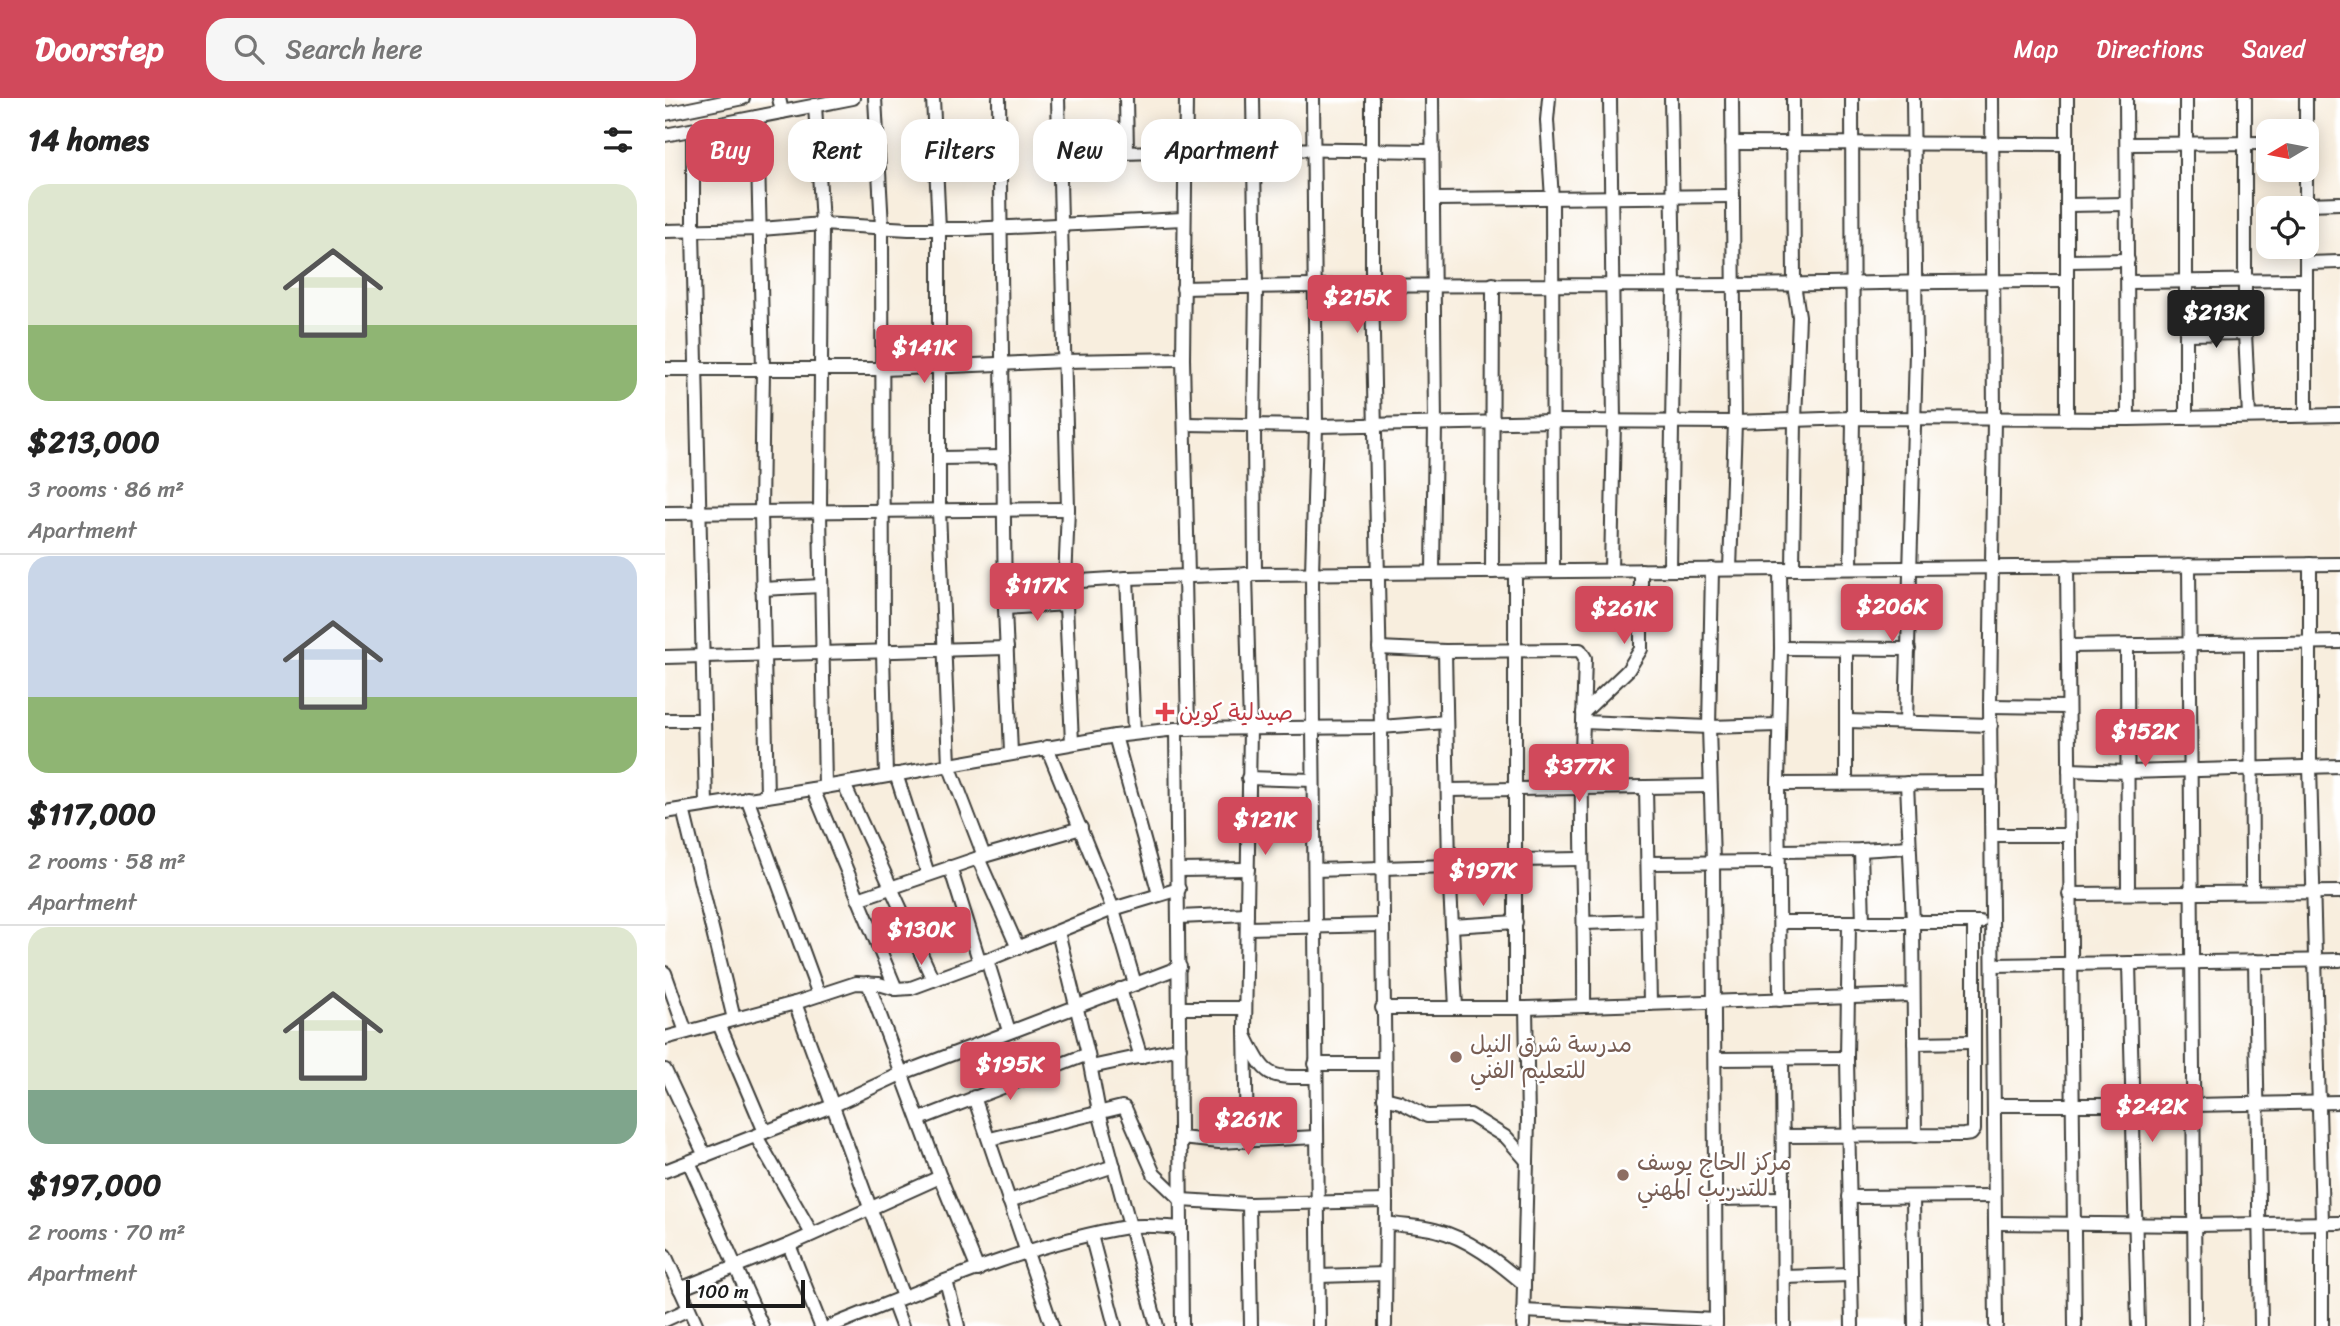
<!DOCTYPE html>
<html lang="en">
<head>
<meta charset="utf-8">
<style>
	:root { --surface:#fff; --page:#f6f6f6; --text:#222; --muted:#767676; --line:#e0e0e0; --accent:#d1495b }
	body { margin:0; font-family:Sriracha,"Playpen Sans Arabic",sans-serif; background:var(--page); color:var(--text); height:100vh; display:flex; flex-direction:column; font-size:26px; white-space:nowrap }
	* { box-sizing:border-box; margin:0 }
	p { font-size:23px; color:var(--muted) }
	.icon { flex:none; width:38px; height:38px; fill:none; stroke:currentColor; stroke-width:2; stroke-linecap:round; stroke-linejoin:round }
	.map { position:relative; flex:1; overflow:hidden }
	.sheet { display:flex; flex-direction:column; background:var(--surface); width:665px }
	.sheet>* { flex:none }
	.top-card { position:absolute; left:21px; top:21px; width:665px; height:63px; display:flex; gap:14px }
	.needle { width:46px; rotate:260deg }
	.fabs { position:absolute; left:1591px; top:21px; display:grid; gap:14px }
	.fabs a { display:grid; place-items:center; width:63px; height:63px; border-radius:14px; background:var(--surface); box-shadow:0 4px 18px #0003; font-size:35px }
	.scale { position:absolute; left:21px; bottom:18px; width:119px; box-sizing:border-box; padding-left:7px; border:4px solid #1c1c1c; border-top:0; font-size:19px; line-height:24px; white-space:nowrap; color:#1c1c1c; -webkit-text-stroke:5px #fff; paint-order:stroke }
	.price { position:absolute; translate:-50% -60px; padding:0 16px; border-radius:7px; background:var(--accent); color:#fff; font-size:23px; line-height:46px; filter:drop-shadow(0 2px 4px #0008) }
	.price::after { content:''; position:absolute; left:50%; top:42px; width:21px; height:16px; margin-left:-10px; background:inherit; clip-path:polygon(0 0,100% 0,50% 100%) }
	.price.current { background:#222; color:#fff }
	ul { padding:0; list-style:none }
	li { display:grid; align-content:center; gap:14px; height:371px; padding:0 28px }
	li+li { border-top:2px solid var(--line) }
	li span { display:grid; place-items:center; height:217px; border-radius:21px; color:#555 }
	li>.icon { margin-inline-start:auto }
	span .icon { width:126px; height:126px; fill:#fffc; stroke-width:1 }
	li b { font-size:30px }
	h2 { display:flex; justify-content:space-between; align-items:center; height:84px; padding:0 28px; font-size:30px }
	.chip { padding:0 24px; border-radius:21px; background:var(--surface); box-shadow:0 4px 18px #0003; font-size:24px; line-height:63px }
	.chip.current { background:var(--accent); color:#fff }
	header { display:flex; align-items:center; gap:42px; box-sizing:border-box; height:98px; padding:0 35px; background:var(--accent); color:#fff }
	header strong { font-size:33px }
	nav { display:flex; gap:38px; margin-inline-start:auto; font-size:24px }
	.search { width:490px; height:63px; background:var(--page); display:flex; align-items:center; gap:18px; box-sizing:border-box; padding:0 24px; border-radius:21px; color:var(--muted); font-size:26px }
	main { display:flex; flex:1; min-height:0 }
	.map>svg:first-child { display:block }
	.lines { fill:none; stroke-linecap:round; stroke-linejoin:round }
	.minor-casing { stroke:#3d3c39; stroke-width:16 }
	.minor { stroke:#fff; stroke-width:12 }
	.health-dot { fill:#e0444e; stroke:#fff; stroke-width:2.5 }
	.education-dot { fill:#8d6e63; stroke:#fff; stroke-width:2.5 }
	.labels { text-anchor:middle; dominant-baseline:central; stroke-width:5; stroke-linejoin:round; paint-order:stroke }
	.health-label { font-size:23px; fill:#be3a42; stroke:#fff; text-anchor:start }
	.education-label { font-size:23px; fill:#785e54; stroke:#fff; text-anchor:start }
</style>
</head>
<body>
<header>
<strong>Doorstep</strong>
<div class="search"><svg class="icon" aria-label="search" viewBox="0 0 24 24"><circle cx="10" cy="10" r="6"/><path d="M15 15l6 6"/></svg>Search here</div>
<nav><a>Map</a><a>Directions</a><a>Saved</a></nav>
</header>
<main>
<section class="sheet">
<h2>14 homes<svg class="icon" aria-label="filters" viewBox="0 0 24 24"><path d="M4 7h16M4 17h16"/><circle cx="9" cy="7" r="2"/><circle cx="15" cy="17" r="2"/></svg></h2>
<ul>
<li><span style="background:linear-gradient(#dfe7d0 65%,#8fb573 0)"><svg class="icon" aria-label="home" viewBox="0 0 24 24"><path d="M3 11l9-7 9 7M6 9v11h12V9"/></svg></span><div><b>$213,000</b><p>3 rooms · 86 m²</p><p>Apartment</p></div></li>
<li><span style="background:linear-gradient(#c9d6e8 65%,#8fb573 0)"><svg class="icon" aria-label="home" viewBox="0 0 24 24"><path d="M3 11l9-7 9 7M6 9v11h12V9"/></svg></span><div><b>$117,000</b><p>2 rooms · 58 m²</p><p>Apartment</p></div></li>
<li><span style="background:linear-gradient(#dfe7d0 75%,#7fa58c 0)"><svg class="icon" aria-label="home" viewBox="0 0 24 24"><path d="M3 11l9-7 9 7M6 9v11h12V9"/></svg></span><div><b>$197,000</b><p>2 rooms · 70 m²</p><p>Apartment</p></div></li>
</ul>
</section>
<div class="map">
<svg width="1675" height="1228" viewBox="0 0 1675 1228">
	<rect width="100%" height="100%" fill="#fff"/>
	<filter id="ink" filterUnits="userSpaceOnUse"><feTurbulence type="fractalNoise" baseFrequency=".0143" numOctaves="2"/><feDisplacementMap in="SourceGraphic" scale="14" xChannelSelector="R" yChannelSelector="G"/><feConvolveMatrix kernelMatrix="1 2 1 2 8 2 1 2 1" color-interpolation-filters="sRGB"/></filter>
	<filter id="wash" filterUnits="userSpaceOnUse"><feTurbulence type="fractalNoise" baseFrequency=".00686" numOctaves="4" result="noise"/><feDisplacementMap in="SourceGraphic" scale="28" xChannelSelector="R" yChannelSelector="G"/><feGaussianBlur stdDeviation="1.57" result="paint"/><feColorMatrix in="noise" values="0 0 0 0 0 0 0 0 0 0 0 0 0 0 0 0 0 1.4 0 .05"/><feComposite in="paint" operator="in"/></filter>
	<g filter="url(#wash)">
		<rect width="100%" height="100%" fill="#f8eede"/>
	</g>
	<g filter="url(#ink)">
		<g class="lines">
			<g class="minor-casing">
				<g id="minor">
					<polyline points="114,0 117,14"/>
					<polyline points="210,0 217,129 218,554 221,678"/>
					<polyline points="268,0 274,131 274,412 284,667 319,758"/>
					<polyline points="334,0 340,510 346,655"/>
					<polyline points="393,0 403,411 400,484"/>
					<polyline points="461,0 462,54"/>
					<polyline points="521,0 518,261 523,478"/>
					<polyline points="588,0 591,189 589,328 590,476"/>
					<polyline points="648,0 651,328 647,475 648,630 654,1228"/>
					<polyline points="707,0 707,188 716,629 721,1103 720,1228"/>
					<polyline points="767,0 770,326 768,474"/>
					<polyline points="884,0 882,22 887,101 888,473"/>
					<polyline points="945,0 949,323 946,473"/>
					<polyline points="1327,0 1329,321 1325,608 1331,1228"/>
					<polyline points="1402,0 1402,321"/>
					<polyline points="1461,0 1463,321"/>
					<polyline points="1521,0 1521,320"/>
					<polyline points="1580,0 1580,235 1584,318"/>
					<polyline points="150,7 157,126 155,414 160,689"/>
					<polyline points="0,16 78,0"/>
					<polyline points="92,19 98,271 96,414 102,698"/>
					<polyline points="28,32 28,133 41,707"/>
					<polyline points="1641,33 1641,0"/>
					<polyline points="0,37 188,0"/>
					<polyline points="1067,45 1402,46"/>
					<polyline points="1462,46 1603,45"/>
					<polyline points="394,57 588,51 768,53"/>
					<polyline points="769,101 1068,98"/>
					<polyline points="1642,106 1675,105"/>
					<polyline points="1403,107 1461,106"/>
					<polyline points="0,133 96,131 157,126 244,131 303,131 518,121"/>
					<polyline points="1403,163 1463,162"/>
					<polyline points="1642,165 1675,164"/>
					<polyline points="1463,184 1641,182"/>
					<path d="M518,190c184,-4 367,-2 550,-3 112,-1 222,-4 334,-4"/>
					<polyline points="1522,236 1580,235"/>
					<polyline points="0,271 218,271 399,263 518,261"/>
					<polyline points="1641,317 1641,72"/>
					<polyline points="520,326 651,328 889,323 1070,324 1188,320 1463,321 1675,317"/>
					<polyline points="275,360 339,359"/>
					<polyline points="0,415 403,411"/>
					<polyline points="1645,466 1645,668 1657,1124 1657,1228"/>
					<polyline points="1524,467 1530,1228"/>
					<polyline points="1402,468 1410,1228"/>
					<polyline points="1186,470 1188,320 1187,0"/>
					<polyline points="1047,471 1044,629 1048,764 1051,1228"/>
					<polyline points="1065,471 1070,324 1067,0"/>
					<polyline points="1115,471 1116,550 1113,686 1115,902"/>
					<polyline points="1128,471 1130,322 1134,218 1129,186 1128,0"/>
					<polyline points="1005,472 1009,187 1006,0"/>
					<polyline points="827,474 828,186"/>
					<polyline points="850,474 850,909"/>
					<polyline points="581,476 585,631 580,931 582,1043"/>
					<polyline points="520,478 523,631"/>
					<polyline points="462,480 469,635"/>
					<polyline points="97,491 156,488"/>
					<polyline points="340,510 402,506"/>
					<polyline points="1586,547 1587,794"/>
					<polyline points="1404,548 1675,544"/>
					<polyline points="1462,548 1463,794"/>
					<polyline points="714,550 780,553 915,552 920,560 918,624 1044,629 1113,627"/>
					<polyline points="1116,550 1244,551"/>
					<polyline points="1181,551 1181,685"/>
					<polyline points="780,553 784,768 791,910"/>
					<polyline points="0,559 342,550"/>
					<polyline points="1325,608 1403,609"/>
					<polyline points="918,615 963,572 976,551 976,472"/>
					<polyline points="0,622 38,622"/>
					<polyline points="1182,623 1326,627"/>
					<path d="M918,624c-4,95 2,189 1,284"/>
					<polyline points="1241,624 1251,254 1248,0"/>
					<polyline points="511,631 716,629 781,624"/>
					<polyline points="450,638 494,796"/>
					<polyline points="407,645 400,484 462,480 590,476 1675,466"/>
					<polyline points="382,649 448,811 470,886"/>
					<polyline points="1404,672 1464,674 1675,668"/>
					<polyline points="231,676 263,776"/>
					<polyline points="583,680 648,682"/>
					<polyline points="1242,685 1248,825 1250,1038"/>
					<polyline points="179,686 268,882"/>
					<polyline points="1113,686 1326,685"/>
					<polyline points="981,689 985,906"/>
					<polyline points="148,691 231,891"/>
					<polyline points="783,692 1045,688"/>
					<polyline points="82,700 154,897"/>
					<polyline points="18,711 69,921"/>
					<polyline points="0,714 160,689 450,638 511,631 517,1228"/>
					<polyline points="1328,737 1404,737"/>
					<polyline points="1196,752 1198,825"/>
					<polyline points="1114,753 1196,752 1244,749"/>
					<polyline points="313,760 353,850"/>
					<polyline points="850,762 916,761"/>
					<polyline points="983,765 1113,764"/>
					<polyline points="285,769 315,865"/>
					<polyline points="514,772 583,771"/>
					<polyline points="650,772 784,768"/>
					<polyline points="1404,796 1675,794"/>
					<polyline points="193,801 319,758 416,730"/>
					<polyline points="514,819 582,816"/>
					<polyline points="1116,824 1315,824"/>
					<polyline points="919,825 982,823"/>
					<polyline points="1184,825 1182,960 1187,1228"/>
					<polyline points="787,828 851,824"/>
					<polyline points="582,830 717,827"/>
					<polyline points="393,834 423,956 434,1014 492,1228"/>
					<polyline points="322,862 344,933"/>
					<polyline points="1590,863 1596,1228"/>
					<polyline points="1464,865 1473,1228"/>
					<polyline points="1328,867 1675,862"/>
					<polyline points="0,875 21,934"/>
					<polyline points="203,885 275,1079 313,1172"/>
					<polyline points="455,891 476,959"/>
					<polyline points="130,905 238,1199"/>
					<polyline points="514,910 580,910"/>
					<polyline points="717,910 861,910 1248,897"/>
					<polyline points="54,926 100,1034"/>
					<path d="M581,939c21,43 23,40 69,40"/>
					<polyline points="0,940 130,905 191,885 214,886 231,891 246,890 322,862 448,811 514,791"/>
					<polyline points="1249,945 1308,944"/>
					<polyline points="1051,961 1182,960"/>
					<polyline points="1117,961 1119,1228"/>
					<polyline points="650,966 719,966"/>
					<polyline points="426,969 515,950"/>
					<polyline points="0,972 40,1058"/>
					<polyline points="309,999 387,1228"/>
					<polyline points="719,1000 735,1004 762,1018 805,1017 842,1040 862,1063"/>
					<polyline points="1329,1007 1528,1007 1675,1004"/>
					<polyline points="255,1021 423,956"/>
					<polyline points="91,1038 147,1136"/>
					<polyline points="1118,1038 1299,1037 1306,1036 1309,1032 1309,824"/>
					<polyline points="516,1040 554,1044 651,1039"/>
					<polyline points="325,1041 457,1009 460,1010 489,1076 516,1102 584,1106 721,1103"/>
					<polyline points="24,1064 97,1228"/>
					<polyline points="0,1073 167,1008 238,975 515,869"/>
					<polyline points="1184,1099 1329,1098"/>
					<polyline points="1248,1099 1250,1228"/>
					<polyline points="1049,1101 1118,1100"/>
					<polyline points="344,1103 449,1068"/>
					<polyline points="584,1106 586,1228"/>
					<path d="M721,1125c16,3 33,3 49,7 34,8 63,32 89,54"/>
					<polyline points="1330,1125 1529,1127 1675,1125"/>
					<polyline points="426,1137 450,1228"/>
					<polyline points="124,1147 156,1228"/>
					<polyline points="0,1157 32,1228"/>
					<polyline points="654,1178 720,1176"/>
					<polyline points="1119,1179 1185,1177"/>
					<polyline points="281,1183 293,1228"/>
					<polyline points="15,1191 124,1147 275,1079"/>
					<polyline points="228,1204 237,1228"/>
					<polyline points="858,1213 1051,1222"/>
					<polyline points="0,1222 24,1211"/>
					<path d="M166,1228c92,-36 198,-83 296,-99 17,-3 36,0 54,1"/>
					<polyline points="858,1228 863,1021 861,910"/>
				</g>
			</g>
			<use href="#minor" class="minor"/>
		</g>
	</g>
	<path class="health-dot" d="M496.5 603.5h7v7h7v7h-7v7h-7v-7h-7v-7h7z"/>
	<g class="education-dot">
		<circle cx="791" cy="959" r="7"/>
		<circle cx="958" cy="1077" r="7"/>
	</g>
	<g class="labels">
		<g class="health-label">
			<text x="514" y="614">صيدلية كوين</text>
		</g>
		<g class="education-label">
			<text x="805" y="946">مدرسة شرق النيل<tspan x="805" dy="26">للتعليم الفني</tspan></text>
			<text x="972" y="1064">مركز الحاج يوسف<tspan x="972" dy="26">للتدريب المهني</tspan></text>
		</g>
	</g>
</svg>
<div class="fabs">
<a><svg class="needle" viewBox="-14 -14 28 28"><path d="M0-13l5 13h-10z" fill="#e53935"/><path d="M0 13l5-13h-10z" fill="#767676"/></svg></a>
<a><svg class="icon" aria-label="locate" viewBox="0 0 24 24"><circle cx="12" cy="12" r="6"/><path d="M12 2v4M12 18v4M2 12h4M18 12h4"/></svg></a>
</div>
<div class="scale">100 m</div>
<b class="price" style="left:692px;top:237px">$215K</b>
<b class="price current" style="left:1551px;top:252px">$213K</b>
<b class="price" style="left:259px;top:287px">$141K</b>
<b class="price" style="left:372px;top:525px">$117K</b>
<b class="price" style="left:1227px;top:546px">$206K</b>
<b class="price" style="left:959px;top:548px">$261K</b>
<b class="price" style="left:1480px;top:671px">$152K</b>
<b class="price" style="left:914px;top:706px">$377K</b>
<b class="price" style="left:600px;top:759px">$121K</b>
<b class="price" style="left:818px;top:810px">$197K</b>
<b class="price" style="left:256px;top:869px">$130K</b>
<b class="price" style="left:345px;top:1004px">$195K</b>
<b class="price" style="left:1487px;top:1046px">$242K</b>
<b class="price" style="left:583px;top:1059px">$261K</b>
<div class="top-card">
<a class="chip current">Buy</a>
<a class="chip">Rent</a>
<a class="chip">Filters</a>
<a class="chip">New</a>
<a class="chip">Apartment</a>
</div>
</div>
</main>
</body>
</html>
